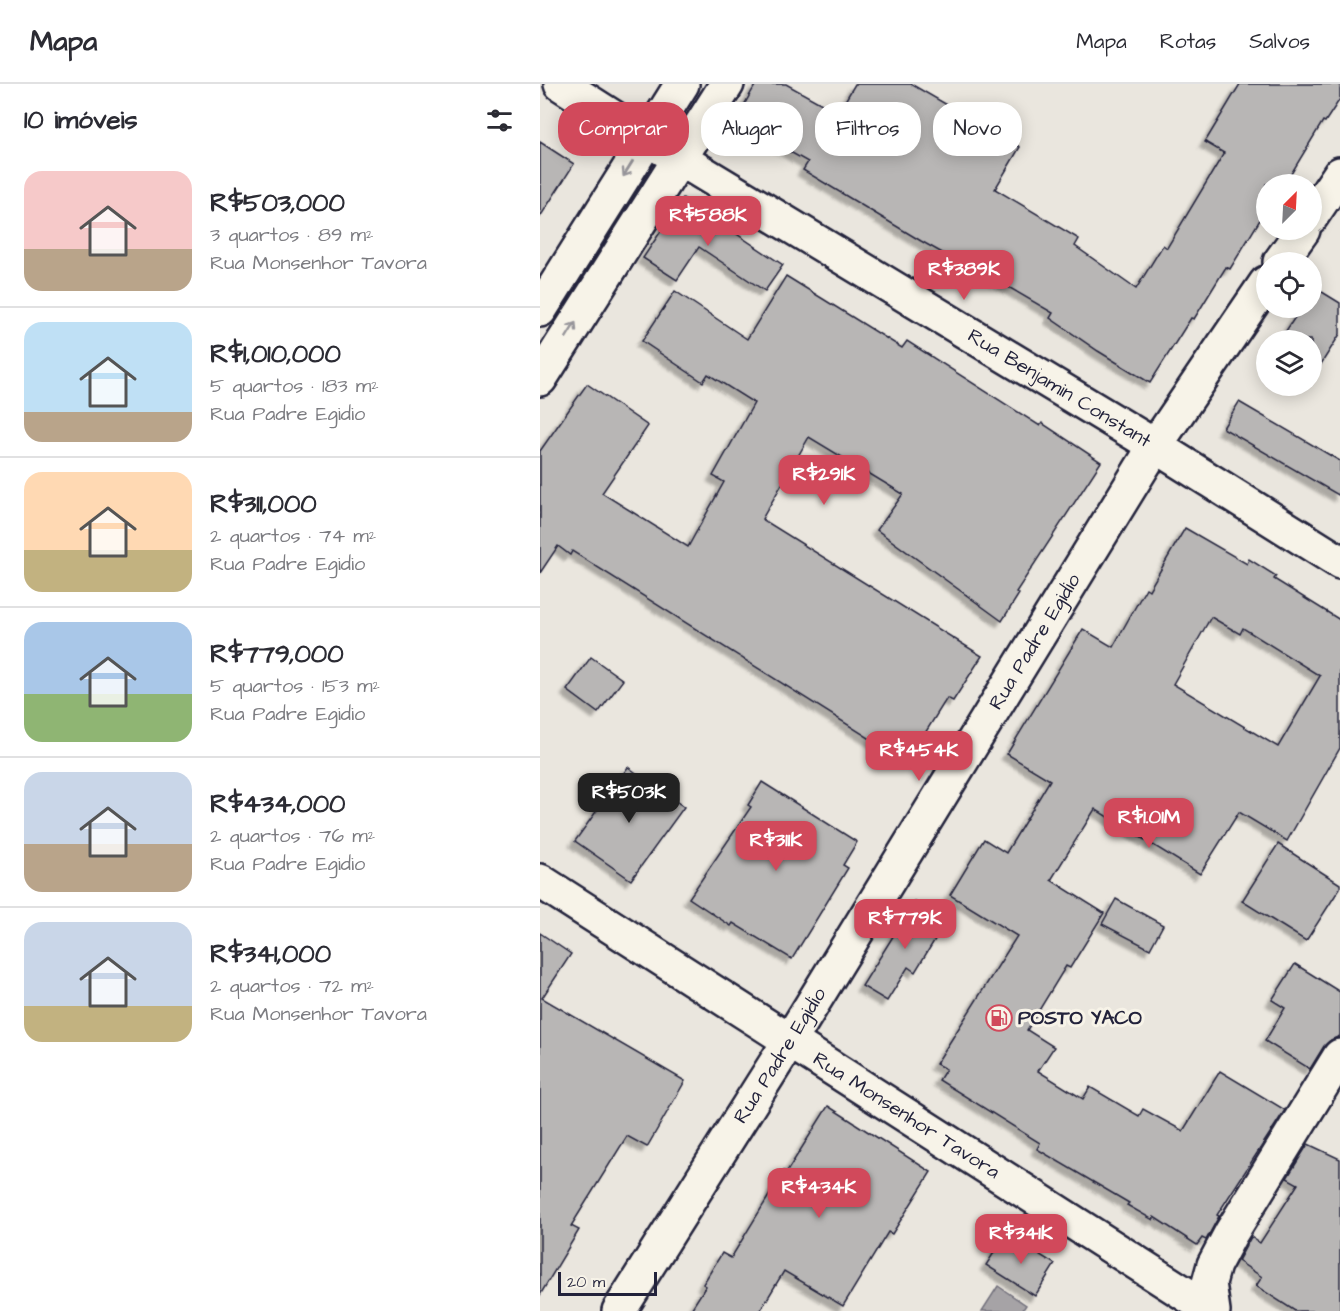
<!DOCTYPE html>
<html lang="pt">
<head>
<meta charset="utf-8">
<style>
	:root { --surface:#fff; --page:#f2f2f3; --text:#2b2b33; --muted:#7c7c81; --line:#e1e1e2; --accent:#d1495b }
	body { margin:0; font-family:"Architects Daughter",sans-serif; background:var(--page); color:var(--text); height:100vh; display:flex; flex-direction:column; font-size:22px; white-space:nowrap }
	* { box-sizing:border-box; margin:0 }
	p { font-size:20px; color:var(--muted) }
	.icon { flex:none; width:33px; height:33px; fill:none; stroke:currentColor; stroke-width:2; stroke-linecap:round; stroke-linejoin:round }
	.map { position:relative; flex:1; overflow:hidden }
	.details { display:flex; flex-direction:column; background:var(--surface); width:540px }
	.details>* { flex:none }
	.banner { position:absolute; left:18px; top:18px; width:570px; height:54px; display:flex; gap:12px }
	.needle { width:39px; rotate:24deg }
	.fabs { position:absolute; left:716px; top:90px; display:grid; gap:12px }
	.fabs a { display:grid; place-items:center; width:66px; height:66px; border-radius:50%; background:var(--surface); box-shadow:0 3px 15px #0003; font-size:30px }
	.scale { position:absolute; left:18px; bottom:15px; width:99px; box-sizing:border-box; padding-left:6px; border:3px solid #22223b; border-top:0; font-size:16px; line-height:21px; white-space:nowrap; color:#22223b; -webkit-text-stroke:4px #f7f3e8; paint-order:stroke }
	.price { position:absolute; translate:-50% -51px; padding:0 14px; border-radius:12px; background:var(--accent); color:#fff; font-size:20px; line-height:39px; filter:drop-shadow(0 2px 3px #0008) }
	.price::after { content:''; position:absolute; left:50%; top:36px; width:18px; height:14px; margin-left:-9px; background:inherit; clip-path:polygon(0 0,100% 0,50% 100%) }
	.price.on { background:#222; color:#fff }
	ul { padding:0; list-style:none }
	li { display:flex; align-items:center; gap:18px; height:150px; padding:0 24px }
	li+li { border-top:2px solid var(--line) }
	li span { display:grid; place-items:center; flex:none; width:168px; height:120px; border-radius:18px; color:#555 }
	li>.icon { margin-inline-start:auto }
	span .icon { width:72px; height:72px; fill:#fffc; stroke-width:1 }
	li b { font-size:26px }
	h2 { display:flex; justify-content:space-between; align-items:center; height:72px; padding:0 24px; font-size:26px }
	.tag { padding:0 21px; border-radius:24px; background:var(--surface); box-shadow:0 3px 15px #0003; font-size:21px; line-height:54px }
	.tag.on { background:var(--accent); color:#fff }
	header { display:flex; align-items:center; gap:36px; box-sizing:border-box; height:84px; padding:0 30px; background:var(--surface); border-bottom:2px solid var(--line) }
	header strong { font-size:28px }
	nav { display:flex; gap:33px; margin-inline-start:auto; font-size:21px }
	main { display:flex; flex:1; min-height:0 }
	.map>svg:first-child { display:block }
	.water { fill:#a6a3a6; stroke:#716f7b; stroke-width:1.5 }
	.building { fill:#b8b6b5; stroke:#22223b; stroke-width:1.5; fill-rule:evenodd; filter:url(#shadow) }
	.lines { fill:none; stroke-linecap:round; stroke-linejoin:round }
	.minor-casing { stroke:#22223b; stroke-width:38 }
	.minor { stroke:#f7f3e8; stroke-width:33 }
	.oneway { stroke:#97959a }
	.labels { text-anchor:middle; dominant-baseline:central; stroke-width:6; stroke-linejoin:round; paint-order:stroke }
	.street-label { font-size:20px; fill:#22223b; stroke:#f7f3e8 }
	.poi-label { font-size:20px; font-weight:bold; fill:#22223b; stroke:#f7f3e8; text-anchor:start }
</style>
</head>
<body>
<header>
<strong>Mapa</strong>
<nav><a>Mapa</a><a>Rotas</a><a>Salvos</a></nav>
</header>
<main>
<section class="details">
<h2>10 imóveis<svg class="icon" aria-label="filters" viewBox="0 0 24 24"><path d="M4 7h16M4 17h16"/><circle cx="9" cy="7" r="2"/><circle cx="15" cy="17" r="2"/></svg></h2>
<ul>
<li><span style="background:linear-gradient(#f6c9c9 65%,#b9a48a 0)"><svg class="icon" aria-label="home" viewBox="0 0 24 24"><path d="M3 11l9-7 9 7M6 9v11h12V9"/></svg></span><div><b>R$503,000</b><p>3 quartos · 89 m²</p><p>Rua Monsenhor Tavora</p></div></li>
<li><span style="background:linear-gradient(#bfe0f5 75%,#b9a48a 0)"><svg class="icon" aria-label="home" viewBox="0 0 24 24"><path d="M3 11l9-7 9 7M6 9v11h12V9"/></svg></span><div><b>R$1,010,000</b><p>5 quartos · 183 m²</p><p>Rua Padre Egidio</p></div></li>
<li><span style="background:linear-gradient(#ffd9b3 65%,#c2b280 0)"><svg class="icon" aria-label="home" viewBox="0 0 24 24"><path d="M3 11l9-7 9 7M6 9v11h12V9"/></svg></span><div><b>R$311,000</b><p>2 quartos · 74 m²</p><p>Rua Padre Egidio</p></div></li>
<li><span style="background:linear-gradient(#a9c7e8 60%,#8fb573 0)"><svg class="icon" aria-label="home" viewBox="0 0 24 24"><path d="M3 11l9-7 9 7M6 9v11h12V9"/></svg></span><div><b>R$779,000</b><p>5 quartos · 153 m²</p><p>Rua Padre Egidio</p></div></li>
<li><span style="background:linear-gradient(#c9d6e8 60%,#b9a48a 0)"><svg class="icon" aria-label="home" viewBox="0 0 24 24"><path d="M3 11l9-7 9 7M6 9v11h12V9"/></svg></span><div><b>R$434,000</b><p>2 quartos · 76 m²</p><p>Rua Padre Egidio</p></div></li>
<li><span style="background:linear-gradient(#c9d6e8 70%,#c2b280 0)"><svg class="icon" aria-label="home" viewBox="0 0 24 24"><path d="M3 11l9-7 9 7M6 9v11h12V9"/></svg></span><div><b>R$341,000</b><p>2 quartos · 72 m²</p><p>Rua Monsenhor Tavora</p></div></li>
</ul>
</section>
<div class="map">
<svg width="800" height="1227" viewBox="0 0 800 1227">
	<defs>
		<filter id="shadow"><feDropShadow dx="-5.5" dy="5.5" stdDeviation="1.5" flood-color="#0004"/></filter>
	</defs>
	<rect width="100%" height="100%" fill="#eae6de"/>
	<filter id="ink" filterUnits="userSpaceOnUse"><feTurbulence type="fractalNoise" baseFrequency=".0167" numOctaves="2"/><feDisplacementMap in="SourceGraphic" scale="12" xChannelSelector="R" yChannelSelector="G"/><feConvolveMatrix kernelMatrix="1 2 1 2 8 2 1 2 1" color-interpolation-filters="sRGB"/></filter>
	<g filter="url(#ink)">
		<polygon class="water" points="458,1202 486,1221 482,1227 442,1227"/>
		<g class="building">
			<polygon points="216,0 246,0 298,29 315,0 371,0 480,63 455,105 539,155 535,162 596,205 623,161 627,164 684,69 665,58 700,0 800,0 800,15 785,38 783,37 745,100 726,100 726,126 690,185 686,183 654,235 651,234 610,299 558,267 510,234 513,229 415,172 413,175 381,157 263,86 268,78 195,37"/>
			<polygon points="0,58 34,80 0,133"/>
			<polygon points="143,114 243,181 225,207 159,163 137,196 103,174"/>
			<polygon points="246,192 362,264 367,257 500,342 502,339 561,378 476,508 479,510 462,537 337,446 363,410 269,353 222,435 442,572 413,617 407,614 367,678 32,467 30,471 18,462 0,489 0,367 47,300 108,342 62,409 148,463 184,398 173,392 214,319 168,290 163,298 102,257 135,207 207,255"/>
			<polygon points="774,203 800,219 800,250 771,296 771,256 740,256 761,224 771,224 771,208"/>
			<polygon points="699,318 800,377 800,412 683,344"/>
			<path d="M645,444l62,36 2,-5 27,17 -2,3 66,41v128l-53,93 -48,-29 -39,62 -105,-65 -44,71 53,33 -34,55 -4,-2 -39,64 27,17 -16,24 45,28 7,-12 49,29 4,-7 40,22 37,-60 65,39 -68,105 2,1 -13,24 -4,-2 -5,7 -43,-28 -1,3 -26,-15 2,-2 -92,-54 3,-6 -101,-63 7,-11 -10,-5 81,-128 -67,-41 34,-56 22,14 44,-73 -43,-26 76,-125 30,18 33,-59 3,2zM671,533l29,17 3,-6 77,48 -42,71 -105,-63z"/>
			<polygon points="51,573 83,596 58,629 27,606"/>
			<polygon points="88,683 144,723 91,796 35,757"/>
			<polygon points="222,698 317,758 303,781 308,784 252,875 193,839 191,842 149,814 211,723 208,721"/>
			<polygon points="738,760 800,800 800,804 766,857 702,817"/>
			<polygon points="576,815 623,841 610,865 562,840"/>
			<polygon points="375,817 407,836 375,888 368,883 347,917 322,902"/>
			<polygon points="0,849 31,870 2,914 145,997 107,1063 87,1052 31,1142 39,1146 0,1211"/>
			<polygon points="755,880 800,908 800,952 791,956 784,962 770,985 725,957 745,924 732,916"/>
			<polygon points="288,1022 391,1088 352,1150 348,1148 303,1222 244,1187 220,1227 150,1227 166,1202 163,1200 182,1169 191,1174 244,1087 246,1089"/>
			<polygon points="768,1060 800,1075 800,1227 755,1227 716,1202 722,1193 698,1177 711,1153 720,1159 758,1100 747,1094"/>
			<polygon points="466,1150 515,1180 495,1212 446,1181"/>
		</g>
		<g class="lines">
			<g class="minor-casing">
				<g id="minor">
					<path id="s1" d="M21,0l86,55 508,307 185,116"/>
					<polyline points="771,133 800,90"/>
					<polyline points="740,178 763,146"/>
					<polyline points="0,226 142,0"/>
					<polyline points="0,295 187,0"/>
					<path id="s2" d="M0,797l672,430"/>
					<path id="s3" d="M79,1227l170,-269 366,-596 111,-163"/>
					<polyline points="673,1227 669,1199 674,1181 691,1149 800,972"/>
				</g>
			</g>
			<use href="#minor" class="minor"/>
		</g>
		<defs><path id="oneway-shaft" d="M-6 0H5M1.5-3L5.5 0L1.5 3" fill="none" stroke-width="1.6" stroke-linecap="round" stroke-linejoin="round" transform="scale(1.5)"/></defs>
		<g class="oneway">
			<use href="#oneway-shaft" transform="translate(88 85) rotate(122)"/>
			<use href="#oneway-shaft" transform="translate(31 246) rotate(-58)"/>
		</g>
	</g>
	<defs>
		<g id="fuel-ring" transform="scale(1.35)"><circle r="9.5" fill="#f7f3e8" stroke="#d1495b" stroke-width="1.5"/><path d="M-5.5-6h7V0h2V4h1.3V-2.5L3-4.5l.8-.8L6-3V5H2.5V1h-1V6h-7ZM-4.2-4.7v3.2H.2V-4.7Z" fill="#d1495b"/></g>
	</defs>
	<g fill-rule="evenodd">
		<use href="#fuel-ring" x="459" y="934"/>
	</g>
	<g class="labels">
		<g class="street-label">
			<text stroke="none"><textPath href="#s1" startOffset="584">Rua Benjamin Constant</textPath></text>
			<text stroke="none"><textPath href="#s3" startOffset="788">Rua Padre Egidio</textPath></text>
			<text stroke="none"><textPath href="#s3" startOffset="302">Rua Padre Egidio</textPath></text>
			<text stroke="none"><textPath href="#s2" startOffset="435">Rua Monsenhor Tavora</textPath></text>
		</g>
		<g class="poi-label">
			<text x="478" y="934">POSTO YACO</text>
		</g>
	</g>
</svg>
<div class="fabs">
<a><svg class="needle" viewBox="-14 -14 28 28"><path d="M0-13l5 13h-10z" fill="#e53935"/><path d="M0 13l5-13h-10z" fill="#7c7c81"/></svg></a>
<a><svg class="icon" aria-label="locate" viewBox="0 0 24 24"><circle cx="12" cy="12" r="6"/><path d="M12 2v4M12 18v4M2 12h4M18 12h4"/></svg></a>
<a><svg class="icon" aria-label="layers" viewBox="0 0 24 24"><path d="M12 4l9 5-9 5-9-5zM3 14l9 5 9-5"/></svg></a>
</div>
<div class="scale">20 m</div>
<b class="price" style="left:168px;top:163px">R$588K</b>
<b class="price" style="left:424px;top:217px">R$389K</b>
<b class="price" style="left:284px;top:422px">R$291K</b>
<b class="price" style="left:379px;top:698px">R$454K</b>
<b class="price on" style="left:89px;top:740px">R$503K</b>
<b class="price" style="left:609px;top:765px">R$1.01M</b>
<b class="price" style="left:236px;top:788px">R$311K</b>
<b class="price" style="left:365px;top:866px">R$779K</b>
<b class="price" style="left:279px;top:1135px">R$434K</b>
<b class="price" style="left:481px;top:1181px">R$341K</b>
<div class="banner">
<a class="tag on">Comprar</a>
<a class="tag">Alugar</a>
<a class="tag">Filtros</a>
<a class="tag">Novo</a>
</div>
</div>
</main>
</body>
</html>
